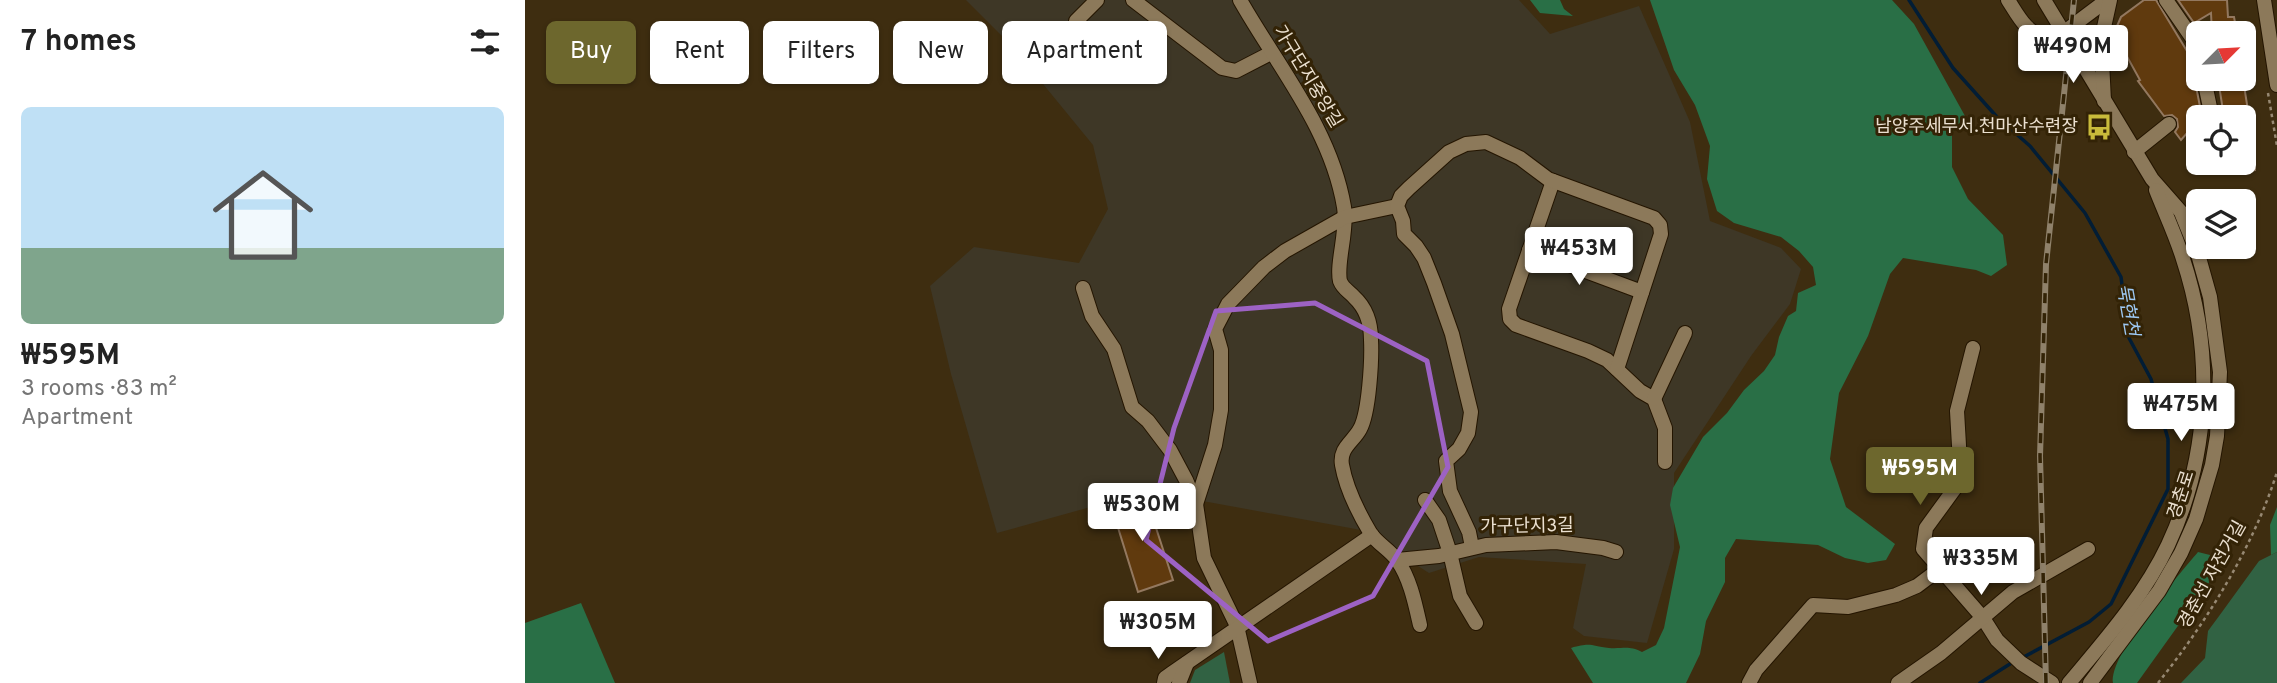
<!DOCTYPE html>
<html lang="en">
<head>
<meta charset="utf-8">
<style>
	:root { --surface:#fff; --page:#f2f2f2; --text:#222; --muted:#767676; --accent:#6d672d }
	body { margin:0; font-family:Overpass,"Noto Sans KR",sans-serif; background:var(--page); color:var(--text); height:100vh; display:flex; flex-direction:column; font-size:26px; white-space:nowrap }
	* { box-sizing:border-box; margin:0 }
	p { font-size:23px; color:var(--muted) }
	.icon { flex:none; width:38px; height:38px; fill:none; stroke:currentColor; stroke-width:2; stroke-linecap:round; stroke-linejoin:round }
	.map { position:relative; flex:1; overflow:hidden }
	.drawer { display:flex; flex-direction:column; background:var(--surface); width:525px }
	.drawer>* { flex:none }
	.top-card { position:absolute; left:21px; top:21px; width:665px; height:63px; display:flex; gap:14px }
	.needle { width:46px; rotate:66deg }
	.fabs { position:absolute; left:1661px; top:21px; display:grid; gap:14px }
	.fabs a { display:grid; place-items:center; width:70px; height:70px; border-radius:10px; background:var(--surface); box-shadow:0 2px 5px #0004; font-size:35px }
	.price { position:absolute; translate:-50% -60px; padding:0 16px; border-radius:7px; background:#fff; color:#222; font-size:23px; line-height:46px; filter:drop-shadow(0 2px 4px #0008) }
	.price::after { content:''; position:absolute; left:50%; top:42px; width:21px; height:16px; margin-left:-10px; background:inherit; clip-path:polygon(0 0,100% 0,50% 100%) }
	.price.active { background:var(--accent); color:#fff }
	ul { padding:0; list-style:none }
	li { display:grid; align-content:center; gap:14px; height:371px; padding:0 21px }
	li span { display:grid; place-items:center; height:217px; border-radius:10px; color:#555 }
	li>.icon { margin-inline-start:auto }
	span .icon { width:126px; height:126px; fill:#fffc; stroke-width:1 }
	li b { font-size:30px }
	h2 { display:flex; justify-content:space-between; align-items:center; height:84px; padding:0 21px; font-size:30px }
	.pill { padding:0 24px; border-radius:10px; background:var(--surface); box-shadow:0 2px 5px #0004; font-size:24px; line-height:63px }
	.pill.active { background:var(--accent); color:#fff }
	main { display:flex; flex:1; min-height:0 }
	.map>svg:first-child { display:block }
	.industrial { fill:#3e3726 }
	.green { fill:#316243 }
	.forest { fill:#296f46 }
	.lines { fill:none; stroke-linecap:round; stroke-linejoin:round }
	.stream { stroke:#021d35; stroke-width:3.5 }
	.building { fill:#603a0e; stroke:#93785f; stroke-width:2 }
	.minor-casing { stroke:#241500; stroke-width:16 }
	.path { stroke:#978973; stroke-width:2.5; stroke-dasharray:3.5 3.5; stroke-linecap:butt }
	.minor { stroke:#8c795a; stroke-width:14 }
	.rail-casing { stroke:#8f816a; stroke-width:6 }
	.rail { stroke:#332306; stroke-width:3.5; stroke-dasharray:10; stroke-linecap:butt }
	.marked { fill:none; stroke:#9d62c4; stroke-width:5; stroke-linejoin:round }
	.labels { text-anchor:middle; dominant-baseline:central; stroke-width:6; stroke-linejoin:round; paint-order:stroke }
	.street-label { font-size:18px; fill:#ebe0d0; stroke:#332306 }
	.poi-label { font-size:18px; fill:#ebe0d0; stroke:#332306; text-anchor:end }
	.water-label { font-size:19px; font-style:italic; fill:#9dc8f3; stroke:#332306 }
</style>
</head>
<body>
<main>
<section class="drawer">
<h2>7 homes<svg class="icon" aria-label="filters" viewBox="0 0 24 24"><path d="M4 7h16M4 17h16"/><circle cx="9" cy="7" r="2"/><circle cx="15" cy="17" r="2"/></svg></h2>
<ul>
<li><span style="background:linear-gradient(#bfe0f5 65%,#7fa58c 0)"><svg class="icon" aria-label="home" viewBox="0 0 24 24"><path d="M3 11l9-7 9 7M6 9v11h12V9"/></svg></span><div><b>₩595M</b><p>3 rooms · 83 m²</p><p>Apartment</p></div></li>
</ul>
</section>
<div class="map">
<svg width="1752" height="683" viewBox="0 0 1752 683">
	<rect width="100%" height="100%" fill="#3e2d10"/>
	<polygon class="industrial" points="441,0 994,0 1025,34 1114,6 1165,122 1185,221 1256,248 1276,269 1265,304 1226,356 1149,473 1149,549 1122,643 1059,636 1048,628 1061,564 954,557 904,573 836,530 623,491 472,533 426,374 405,286 449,247 554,263 583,209 568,145 487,46"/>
	<g class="green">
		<polygon points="1752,552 1752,683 1656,683 1680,658 1683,631 1697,612 1734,561"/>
		<polygon points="699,652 705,683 665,683 670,670"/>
	</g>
	<g class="forest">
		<polygon points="1005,0 1035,0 1039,9 1048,16 1015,13"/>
		<path d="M1125,0h242l22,24 51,92 -13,17v34l16,32 35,36 4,30 -16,11 -15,-6 -73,-12 -13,16 -22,62 -29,57 -9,66 16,48 49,37 -9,16 -18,3 -23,-5 -27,-13 -82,-6 -11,19v24l-19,39 -6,33 -14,29h-93l-22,-35c20,-6 20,-2 38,0 15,1 19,-3 33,4l14,-7 8,-17 16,-81 -10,-42 3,-17 30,-51 24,-24 17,-23 20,-19 11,-16 4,-18 9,-21 8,-5 2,-18 18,-8 -3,-18 -14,-16 -18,-14 -47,-14 -17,-12 -10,-32 3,-33 -15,-41 -21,-35z"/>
		<polygon points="1752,507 1752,552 1746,555 1745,525"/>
		<path d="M1673,552l20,5 -5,20 -76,106h-24c-4,-29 65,-107 85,-131z"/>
		<polygon points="56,603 90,683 0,683 0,623"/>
	</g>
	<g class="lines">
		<g class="stream">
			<polyline points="1384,0 1428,68 1472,117 1505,146 1560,213 1596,277 1604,338 1626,379 1643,439 1643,489 1586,604 1564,622 1495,659"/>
			<polyline points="1455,683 1488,662"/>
		</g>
	</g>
	<g class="building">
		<polygon points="1619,0 1631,0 1665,56 1670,59 1672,73 1670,81 1677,117 1673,117 1673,132 1663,132 1656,140 1650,132 1653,127 1652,119 1647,115 1639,116 1613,81 1615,80 1589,33 1596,17"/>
		<polygon points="1653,0 1702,0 1703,17 1709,17 1712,33 1687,33 1686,13 1669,23"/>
		<polygon points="1693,79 1718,79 1724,117 1699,117"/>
		<polygon points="1718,128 1726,128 1730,170 1718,171"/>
		<polygon points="620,494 648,580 613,592 586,505"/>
	</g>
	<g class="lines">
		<g class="minor-casing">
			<g id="minor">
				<polyline points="608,0 697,68 711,71 746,53"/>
				<path d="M715,0c38,67 91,129 104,207 4,23 -8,56 -4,74 3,8 9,10 14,16 12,11 17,27 17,43 1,20 -2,73 -11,89 -7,13 -21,19 -18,36 4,23 17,49 29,69 7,10 19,16 26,26 13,18 18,43 23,65"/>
				<path d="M1483,0c12,19 18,32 40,40l15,-7 44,-33"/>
				<polyline points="1519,0 1627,179 1656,212 1673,254 1685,297 1695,372 1692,436 1687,465 1671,519 1656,553 1634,591 1565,683"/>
				<polyline points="1641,0 1672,45 1673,50"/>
				<polyline points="1739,0 1752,85"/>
				<polyline points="551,21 572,0"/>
				<polyline points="1679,79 1687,117"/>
				<polyline points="1579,101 1576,41 1585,0"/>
				<polyline points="1609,152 1644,124"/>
				<polyline points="1028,181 984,309 985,319 991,325 1063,351 1082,360 1115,391 1129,399 1140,428 1140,462"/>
				<polyline points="1004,250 1117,292"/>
				<polyline points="558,288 567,316 589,349 607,407 623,421 645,450 661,480 671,504 679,558 712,626 725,683"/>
				<polyline points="1448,348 1432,411 1436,480 1401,528 1398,549 1458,618 1472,640 1496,663 1527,683"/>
				<polyline points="1129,399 1160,333"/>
				<polyline points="900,500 914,520 925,553 935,596 951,623"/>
				<polyline points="671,504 690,445 696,410 696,350 690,329 703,304 739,267 760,251 820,217 872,206"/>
				<polyline points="947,547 944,532 925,491 921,461 934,449 943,433 946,412 927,334 909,283 899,258 891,246 879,234 878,221 872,206 876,196 884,188 924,152 941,144 961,142 995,158 1023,179 1129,218 1135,225 1136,234 1092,369"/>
				<polyline points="872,560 914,556 961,545 1031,542 1078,548 1091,552"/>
				<polyline points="639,683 640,678 647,673 847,535"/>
				<polyline points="654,683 662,663"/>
				<polyline points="1224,683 1231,670 1288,605 1323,607 1371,595 1392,586 1416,568"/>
				<polyline points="1373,683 1416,653 1488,592 1563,549"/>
				<path d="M1544,683c36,-43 75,-87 99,-138 42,-90 46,-192 15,-286 -7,-23 -18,-46 -27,-69"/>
			</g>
		</g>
		<g class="path">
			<polyline points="1743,93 1752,146"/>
			<path d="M1633,683c48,-60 96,-137 119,-211"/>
		</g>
		<use href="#minor" class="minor"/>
		<g class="rail-casing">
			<polyline id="rail" points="1521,683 1515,456 1521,264 1549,0"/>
		</g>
		<use href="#rail" class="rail"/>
	</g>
	<path class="marked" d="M790,303l112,58 21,106 -75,129 -105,45 -122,-101 28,-112 42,-117z"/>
	<defs>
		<g id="bus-bare" transform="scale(2.1)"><path d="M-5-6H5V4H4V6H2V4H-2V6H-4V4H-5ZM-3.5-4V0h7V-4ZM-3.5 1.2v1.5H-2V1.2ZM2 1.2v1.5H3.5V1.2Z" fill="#c9bb3b" stroke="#332306" stroke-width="2.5" paint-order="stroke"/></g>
	</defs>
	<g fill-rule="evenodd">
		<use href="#bus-bare" x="1574" y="127"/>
	</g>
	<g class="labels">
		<g class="street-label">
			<text transform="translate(782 77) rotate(59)">가구단지중앙길</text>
			<text transform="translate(1657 495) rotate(-72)">경춘로</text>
			<text transform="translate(1002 527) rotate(-1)">가구단지3길</text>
			<text transform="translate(1688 575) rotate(-61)">경춘선 자전거길</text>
		</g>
		<g class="poi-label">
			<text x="1553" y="127">남양주세무서.천마산수련장</text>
		</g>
		<g class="water-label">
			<text transform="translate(1602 310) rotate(80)">묵현천</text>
		</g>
	</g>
</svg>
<div class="fabs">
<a><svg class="needle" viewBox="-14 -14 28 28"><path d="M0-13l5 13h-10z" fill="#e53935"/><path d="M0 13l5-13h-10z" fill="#767676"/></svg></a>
<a><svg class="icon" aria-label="locate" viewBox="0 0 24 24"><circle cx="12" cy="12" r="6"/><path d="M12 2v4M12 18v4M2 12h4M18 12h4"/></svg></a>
<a><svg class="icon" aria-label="layers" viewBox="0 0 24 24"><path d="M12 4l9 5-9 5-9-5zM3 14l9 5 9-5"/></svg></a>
</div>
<b class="price" style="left:1548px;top:85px">₩490M</b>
<b class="price" style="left:1054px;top:287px">₩453M</b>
<b class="price" style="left:1656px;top:443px">₩475M</b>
<b class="price active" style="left:1395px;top:507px">₩595M</b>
<b class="price" style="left:617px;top:543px">₩530M</b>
<b class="price" style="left:1456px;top:597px">₩335M</b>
<b class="price" style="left:633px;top:661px">₩305M</b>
<div class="top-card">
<a class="pill active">Buy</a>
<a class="pill">Rent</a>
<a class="pill">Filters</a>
<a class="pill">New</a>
<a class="pill">Apartment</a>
</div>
</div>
</main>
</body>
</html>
